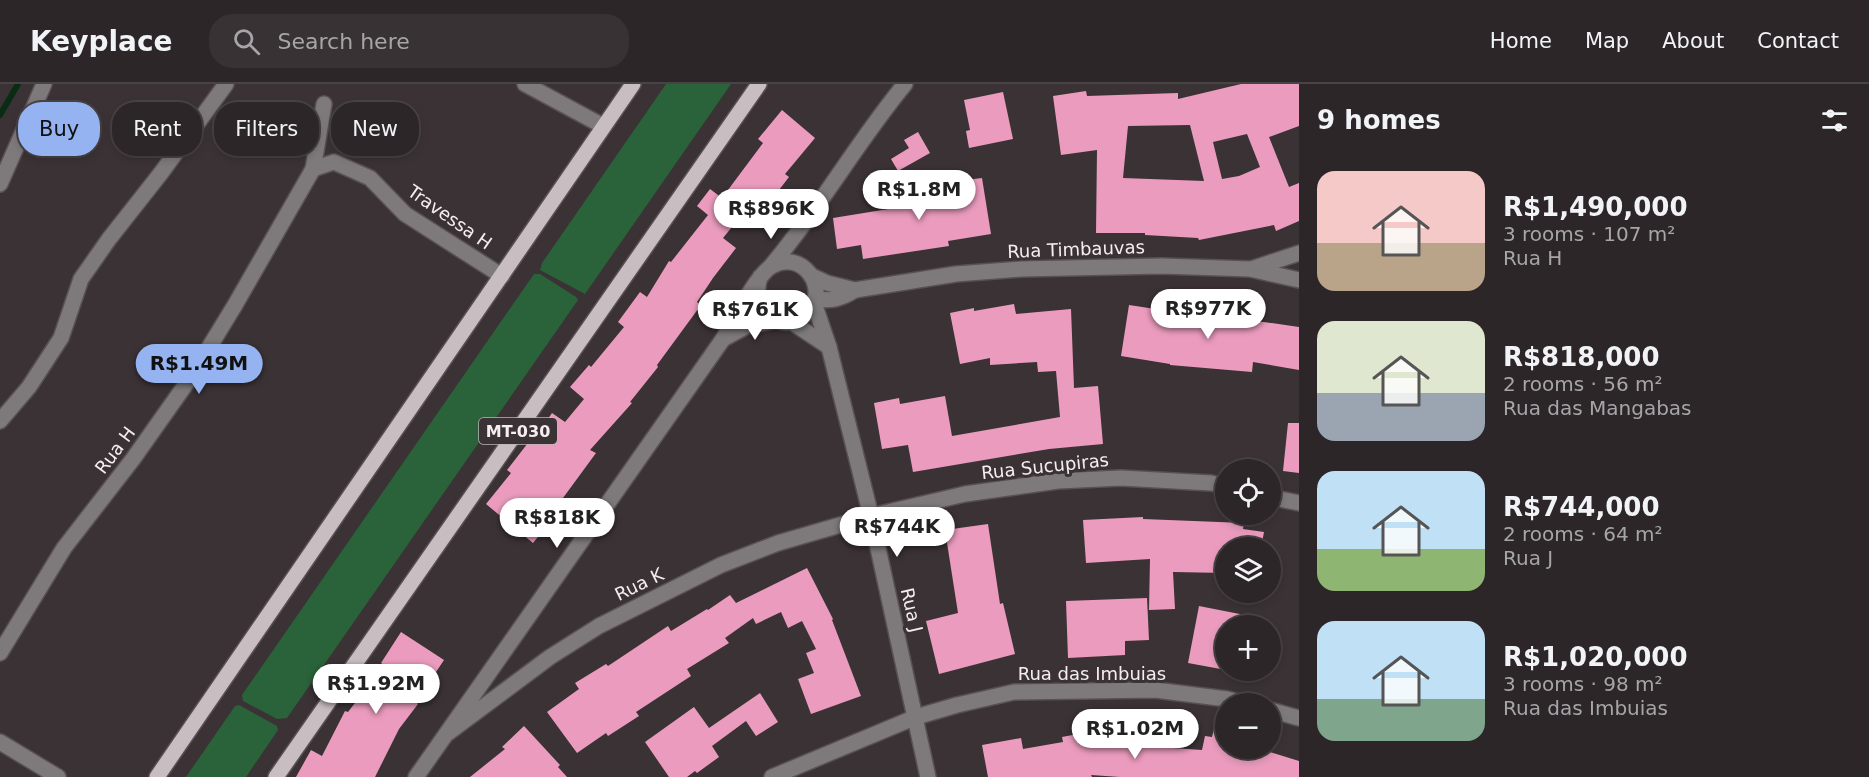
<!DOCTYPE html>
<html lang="en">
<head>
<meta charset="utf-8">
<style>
	:root { --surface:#2c2628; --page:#383234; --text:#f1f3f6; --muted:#a6a5a8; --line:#484345; --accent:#95b2f1 }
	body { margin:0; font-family:"DejaVu Sans",sans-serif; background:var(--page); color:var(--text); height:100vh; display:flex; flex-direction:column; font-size:22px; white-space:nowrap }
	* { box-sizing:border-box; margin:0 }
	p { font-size:20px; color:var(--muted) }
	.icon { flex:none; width:33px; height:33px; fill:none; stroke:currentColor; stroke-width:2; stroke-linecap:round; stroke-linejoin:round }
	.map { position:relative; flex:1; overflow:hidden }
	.details { display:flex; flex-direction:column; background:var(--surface); width:570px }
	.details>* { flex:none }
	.hud { position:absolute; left:18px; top:18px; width:570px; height:54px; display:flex; gap:12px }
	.controls { position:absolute; left:1215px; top:375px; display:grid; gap:12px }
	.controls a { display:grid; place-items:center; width:66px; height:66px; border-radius:50%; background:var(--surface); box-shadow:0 3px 9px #0003,0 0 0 2px var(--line); font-size:30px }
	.price { position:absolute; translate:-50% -51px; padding:0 14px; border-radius:21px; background:#fff; color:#222; font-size:20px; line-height:39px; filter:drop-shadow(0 2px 3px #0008) }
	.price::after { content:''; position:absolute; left:50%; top:36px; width:18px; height:14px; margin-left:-9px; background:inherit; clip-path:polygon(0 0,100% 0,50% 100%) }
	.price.selected { background:var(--accent); color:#111 }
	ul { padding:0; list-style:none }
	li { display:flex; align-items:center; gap:18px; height:150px; padding:0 18px }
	li span { display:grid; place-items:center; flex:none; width:168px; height:120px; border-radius:18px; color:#555 }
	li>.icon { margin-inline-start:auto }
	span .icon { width:72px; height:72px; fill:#fffc; stroke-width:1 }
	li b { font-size:26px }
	h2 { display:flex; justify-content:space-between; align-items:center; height:72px; padding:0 18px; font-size:26px }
	.pill { padding:0 21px; border-radius:24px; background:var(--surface); box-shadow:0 3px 9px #0003,0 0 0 2px var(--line); font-size:21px; line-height:54px }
	.pill.selected { background:var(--accent); color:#111 }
	header { display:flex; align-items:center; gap:36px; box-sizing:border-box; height:84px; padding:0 30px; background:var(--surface); border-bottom:2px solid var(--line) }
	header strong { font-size:28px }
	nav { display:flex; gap:33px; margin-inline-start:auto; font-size:21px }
	.search { width:420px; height:54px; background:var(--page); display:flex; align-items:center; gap:15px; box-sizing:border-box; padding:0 21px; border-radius:24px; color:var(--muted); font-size:22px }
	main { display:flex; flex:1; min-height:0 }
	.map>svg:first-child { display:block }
	.green { fill:#2a6239 }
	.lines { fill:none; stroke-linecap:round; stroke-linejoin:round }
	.stream { stroke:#092d14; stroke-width:6 }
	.building { fill:#eb9cbe; fill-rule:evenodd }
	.minor-casing { stroke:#595053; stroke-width:18 }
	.major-casing { stroke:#595053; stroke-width:18 }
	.minor { stroke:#7e7a7c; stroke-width:15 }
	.major { stroke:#c8bec2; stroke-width:15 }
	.labels { text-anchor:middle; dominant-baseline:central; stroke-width:6; stroke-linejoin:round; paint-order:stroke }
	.shield { fill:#3b3235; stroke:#bcb6b8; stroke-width:1.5 }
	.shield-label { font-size:16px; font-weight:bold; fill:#f4eef0 }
	.street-label { font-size:18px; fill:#f4eef0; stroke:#3b3235 }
</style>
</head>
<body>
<header>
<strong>Keyplace</strong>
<div class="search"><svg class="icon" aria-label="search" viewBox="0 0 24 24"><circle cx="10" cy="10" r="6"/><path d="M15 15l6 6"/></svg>Search here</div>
<nav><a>Home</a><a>Map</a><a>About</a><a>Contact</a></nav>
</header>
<main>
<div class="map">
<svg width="1299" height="693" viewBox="0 0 1299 693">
	<rect width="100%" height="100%" fill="#3b3235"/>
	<g class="green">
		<polygon points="666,0 731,0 585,210 540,186 542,179"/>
		<polygon points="534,190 540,190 576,213 578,216 287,634 277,635 243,617 242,611"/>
		<polygon points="239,621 277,642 278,646 246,693 186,693 235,622"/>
	</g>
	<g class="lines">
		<polyline class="stream" points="0,31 18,0"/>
	</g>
	<g class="building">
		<path d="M1241,0h58v42l-30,11 20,50 10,-4v38l-23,10 -2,-6 -75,15 -1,-2 -53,-3v-2h-49l1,-83 -36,5 -8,-59 33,-5 1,5 91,-3v6zM1190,41l14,56 -81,-3 5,-52zM1247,50l13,33 -21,9 -17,3 -9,-37z"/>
		<polygon points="1003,8 1013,55 969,64 966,47 970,46 964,16"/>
		<polygon points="782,26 815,54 785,90 789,93 769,119 758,111 723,154 736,164 713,194 697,218 701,221 657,281 658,283 630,318 632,319 590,366 596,369 552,429 555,432 533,459 486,420 511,389 507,386 531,355 533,357 552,329 565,338 584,315 570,303 589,281 591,283 624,243 618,238 640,208 647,213 669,177 671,178 708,131 697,122 710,105 722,114 763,59 758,55"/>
		<polygon points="918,48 930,69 898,87 891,75 909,64 904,56"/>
		<polygon points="982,94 991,150 948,157 949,162 863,175 861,161 837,165 833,134 913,121 910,103"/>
		<polygon points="1014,220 1016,230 1071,225 1074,304 1098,302 1103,360 1049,365 913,388 908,361 882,365 874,319 899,314 900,320 945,312 952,352 1060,333 1056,287 1038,288 1037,278 990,281 990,274 960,280 950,229 974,224 974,227"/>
		<polygon points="1129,221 1175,228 1175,224 1213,227 1213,233 1264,238 1299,243 1299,286 1253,278 1252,288 1170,281 1170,280 1121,272"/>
		<polygon points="1288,339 1299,339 1299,389 1283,387"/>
		<polygon points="1143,433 1143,435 1244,439 1243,445 1264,448 1261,464 1226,464 1226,489 1173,488 1175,525 1149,526 1150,475 1086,479 1083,436"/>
		<polygon points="988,440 1000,520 1003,519 1015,570 939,590 926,537 958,529 945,446"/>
		<polygon points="807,484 833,535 832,536 861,612 811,630 798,595 814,589 806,569 816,565 802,537 788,544 781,528 756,540 753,534 725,554 729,559 687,585 691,592 636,628 639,632 608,652 606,649 577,669 547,628 579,605 575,599 606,580 608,582 668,542 671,547 707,525 708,526 730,511 736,519"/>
		<polygon points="1147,514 1149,556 1125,557 1125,571 1068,574 1066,517"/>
		<polygon points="1199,522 1260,534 1260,542 1226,542 1226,586 1188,579"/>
		<polygon points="401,548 444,576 416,618 418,620 399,645 375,693 296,693 311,666 322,672 345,627 348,628 384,581 381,579"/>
		<polygon points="760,609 778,638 756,652 746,637 712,662 719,673 697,689 695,687 687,693 669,693 645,658 694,623 709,644"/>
		<polygon points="1219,624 1226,625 1226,664 1257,664 1299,677 1299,693 1120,693 1091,691 1092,693 988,693 982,661 1021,654 1023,665 1063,658 1062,653 1083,649 1084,658 1202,666 1205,652 1212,653"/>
		<polygon points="524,642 560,681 558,683 567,693 470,693 505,665 502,663"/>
	</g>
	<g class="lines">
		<g class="minor-casing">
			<g id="minor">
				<polyline points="525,0 603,42"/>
				<polyline points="313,85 334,78 370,94 405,130 502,192"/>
				<polyline points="0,100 44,0"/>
				<path d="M771,182c49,-58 86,-124 134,-182"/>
				<polyline points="1251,185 1299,169"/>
				<polyline points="812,192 827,199 855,206 956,190 1021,185 1162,182 1250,185 1299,196"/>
				<path d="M815,215c17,2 26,0 40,-9"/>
				<polyline points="814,219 829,263 871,432 928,693"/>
				<polyline points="790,237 829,263"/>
				<polyline points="723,255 747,242 777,236"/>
				<polyline points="0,337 29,303 61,254 81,195 109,155 161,89 226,0"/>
				<polyline points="1270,413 1299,419"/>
				<polyline points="0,569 64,464 133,375 191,293 235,221 313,85 324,20"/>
				<polyline points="1270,626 1299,634"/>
				<polyline points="448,649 550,573 599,542 721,481 778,459 871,432 965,410 1058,397 1121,394 1211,399 1226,402"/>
				<polyline points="0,658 58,693"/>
				<path d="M416,693l307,-438c11,-18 33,-64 49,-73 28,-17 58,20 37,45 -22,27 -61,2 -49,-34"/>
				<polyline points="772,693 916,633 957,621 1014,608 1155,606 1227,615 1246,620"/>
			</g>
		</g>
		<g class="major-casing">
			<g id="major">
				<polyline points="157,693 633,0"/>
				<polyline points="276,693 759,0"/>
			</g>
		</g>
		<use href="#minor" class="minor"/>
		<use href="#major" class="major"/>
	</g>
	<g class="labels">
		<rect class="shield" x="479" y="334" width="78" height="26" rx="4.5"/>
		<g class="shield-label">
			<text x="518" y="347">MT-030</text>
		</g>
		<g class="street-label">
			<text transform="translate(450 133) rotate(35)">Travessa H</text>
			<text transform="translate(1076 165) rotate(-2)">Rua Timbauvas</text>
			<text transform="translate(115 366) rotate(-53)">Rua H</text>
			<text transform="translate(1045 382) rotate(-6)">Rua Sucupiras</text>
			<text transform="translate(639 500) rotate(-26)">Rua K</text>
			<text transform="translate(912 526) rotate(77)">Rua J</text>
			<text x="1092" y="589">Rua das Imbuias</text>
		</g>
	</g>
</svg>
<div class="controls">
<a><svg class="icon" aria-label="locate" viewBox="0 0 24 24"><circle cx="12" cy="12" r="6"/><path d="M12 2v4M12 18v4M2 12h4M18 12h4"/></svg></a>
<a><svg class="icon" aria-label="layers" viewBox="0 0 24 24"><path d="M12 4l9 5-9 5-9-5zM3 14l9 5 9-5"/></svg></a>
<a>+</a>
<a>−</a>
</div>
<b class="price" style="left:919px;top:137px">R$1.8M</b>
<b class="price" style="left:771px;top:156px">R$896K</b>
<b class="price" style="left:1208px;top:256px">R$977K</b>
<b class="price" style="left:755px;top:257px">R$761K</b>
<b class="price selected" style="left:199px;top:311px">R$1.49M</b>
<b class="price" style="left:557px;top:465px">R$818K</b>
<b class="price" style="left:897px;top:474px">R$744K</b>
<b class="price" style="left:376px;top:631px">R$1.92M</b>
<b class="price" style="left:1135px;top:676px">R$1.02M</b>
<div class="hud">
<a class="pill selected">Buy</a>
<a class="pill">Rent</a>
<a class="pill">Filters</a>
<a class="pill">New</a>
</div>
</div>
<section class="details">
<h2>9 homes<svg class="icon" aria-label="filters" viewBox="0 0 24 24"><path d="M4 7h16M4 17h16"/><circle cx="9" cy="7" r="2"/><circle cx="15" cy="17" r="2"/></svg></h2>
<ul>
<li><span style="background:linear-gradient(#f6c9c9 60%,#b9a48a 0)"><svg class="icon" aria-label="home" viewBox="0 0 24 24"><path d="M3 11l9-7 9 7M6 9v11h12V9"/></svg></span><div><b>R$1,490,000</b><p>3 rooms · 107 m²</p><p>Rua H</p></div></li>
<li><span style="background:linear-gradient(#dfe7d0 60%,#9aa5b1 0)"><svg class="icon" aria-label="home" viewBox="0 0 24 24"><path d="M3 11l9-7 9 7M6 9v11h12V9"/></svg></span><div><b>R$818,000</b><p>2 rooms · 56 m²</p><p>Rua das Mangabas</p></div></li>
<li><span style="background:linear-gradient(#bfe0f5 65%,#8fb573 0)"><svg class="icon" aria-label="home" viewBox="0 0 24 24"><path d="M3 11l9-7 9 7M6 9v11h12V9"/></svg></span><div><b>R$744,000</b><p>2 rooms · 64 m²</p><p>Rua J</p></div></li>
<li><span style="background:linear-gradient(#bfe0f5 65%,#7fa58c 0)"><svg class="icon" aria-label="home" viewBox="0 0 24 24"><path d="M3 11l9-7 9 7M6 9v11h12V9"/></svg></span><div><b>R$1,020,000</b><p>3 rooms · 98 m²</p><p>Rua das Imbuias</p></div></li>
</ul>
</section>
</main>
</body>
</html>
